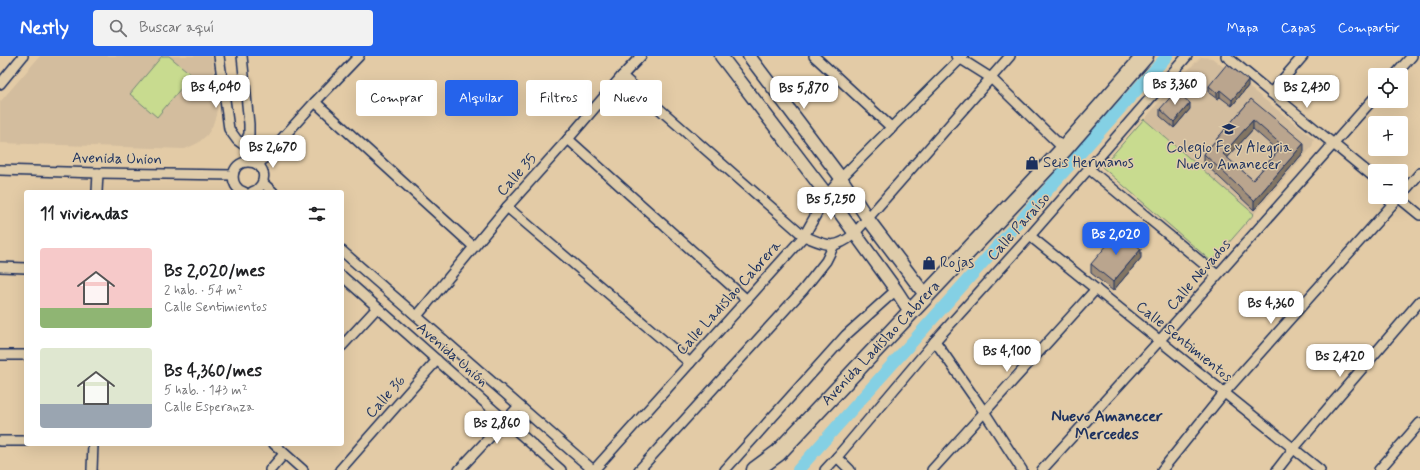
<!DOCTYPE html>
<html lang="es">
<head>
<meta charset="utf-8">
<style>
	:root { --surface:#fff; --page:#f2f2f2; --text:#202124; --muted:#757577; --accent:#2563eb }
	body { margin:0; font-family:Mynerve,sans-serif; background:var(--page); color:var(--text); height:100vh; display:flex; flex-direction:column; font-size:15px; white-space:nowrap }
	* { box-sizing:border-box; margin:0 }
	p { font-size:13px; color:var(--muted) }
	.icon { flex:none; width:22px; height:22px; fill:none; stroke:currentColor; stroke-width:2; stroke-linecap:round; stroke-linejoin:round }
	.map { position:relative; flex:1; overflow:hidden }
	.sheet { position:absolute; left:24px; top:134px; width:320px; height:256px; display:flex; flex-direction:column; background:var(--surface); border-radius:4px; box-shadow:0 4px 16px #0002 }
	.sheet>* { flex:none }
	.hud { position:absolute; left:356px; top:24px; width:380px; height:36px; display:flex; gap:8px }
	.controls { position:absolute; left:1368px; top:12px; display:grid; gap:8px }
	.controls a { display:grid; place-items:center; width:40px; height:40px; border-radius:4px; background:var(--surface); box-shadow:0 4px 16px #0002; font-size:20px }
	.price { position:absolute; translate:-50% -34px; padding:0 9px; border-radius:8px; background:#fff; color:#222; font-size:13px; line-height:26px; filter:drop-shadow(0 1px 2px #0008) }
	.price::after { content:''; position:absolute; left:50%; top:24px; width:12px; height:9px; margin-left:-6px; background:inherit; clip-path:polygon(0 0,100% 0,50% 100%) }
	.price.active { background:var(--accent); color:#fff }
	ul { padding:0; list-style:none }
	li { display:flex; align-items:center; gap:12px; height:100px; padding:0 16px }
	li span { display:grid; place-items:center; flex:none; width:112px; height:80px; border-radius:4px; color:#555 }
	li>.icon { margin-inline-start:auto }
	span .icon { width:48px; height:48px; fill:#fffc; stroke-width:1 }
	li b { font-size:17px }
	h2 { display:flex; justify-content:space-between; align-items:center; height:48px; padding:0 16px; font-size:17px }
	.tag { padding:0 14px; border-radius:4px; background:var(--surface); box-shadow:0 4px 16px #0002; font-size:14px; line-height:36px }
	.tag.active { background:var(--accent); color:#fff }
	header { display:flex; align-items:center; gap:24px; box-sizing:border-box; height:56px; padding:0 20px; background:var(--accent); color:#fff }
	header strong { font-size:19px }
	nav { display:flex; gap:22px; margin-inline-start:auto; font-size:14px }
	.search { width:280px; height:36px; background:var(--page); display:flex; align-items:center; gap:10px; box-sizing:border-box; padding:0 14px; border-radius:4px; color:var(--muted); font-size:15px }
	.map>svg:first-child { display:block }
	.built { fill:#d3bd9e }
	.green { fill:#c8db8f; stroke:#728576 }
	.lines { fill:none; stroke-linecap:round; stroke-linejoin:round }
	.canal { stroke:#84d0e4; stroke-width:12 }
	.street-casing { stroke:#1b2f5e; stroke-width:12 }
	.secondary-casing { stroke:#1b2f5e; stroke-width:15 }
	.highway-casing { stroke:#1b2f5e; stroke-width:19 }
	.street { stroke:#dfccaa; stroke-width:9 }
	.secondary { stroke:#dfccaa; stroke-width:12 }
	.highway { stroke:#dfccaa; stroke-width:16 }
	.wall { fill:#a08e7a; stroke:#1b2f5e; fill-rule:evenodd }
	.shaded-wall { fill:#827463; stroke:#1b2f5e }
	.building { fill:#baa58e; stroke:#1b2f5e; fill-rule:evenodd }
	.labels { text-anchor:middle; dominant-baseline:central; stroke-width:3; stroke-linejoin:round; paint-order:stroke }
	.poi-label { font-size:15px; fill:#1b2f5e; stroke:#dfccaa; text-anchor:start }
	.street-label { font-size:15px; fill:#1b2f5e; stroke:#dfccaa }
	.neighbourhood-label { font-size:16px; font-weight:bold; fill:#1b2f5e; stroke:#dfccaa }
</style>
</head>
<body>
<header>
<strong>Nestly</strong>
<div class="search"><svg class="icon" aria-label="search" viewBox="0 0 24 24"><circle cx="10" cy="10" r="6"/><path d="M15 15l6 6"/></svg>Buscar aquí</div>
<nav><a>Mapa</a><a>Capas</a><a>Compartir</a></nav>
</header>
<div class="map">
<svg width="1420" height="414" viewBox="0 0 1420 414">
	<rect width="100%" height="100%" fill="#e3cba6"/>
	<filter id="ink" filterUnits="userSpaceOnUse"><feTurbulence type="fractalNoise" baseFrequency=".025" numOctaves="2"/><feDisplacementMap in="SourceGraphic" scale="8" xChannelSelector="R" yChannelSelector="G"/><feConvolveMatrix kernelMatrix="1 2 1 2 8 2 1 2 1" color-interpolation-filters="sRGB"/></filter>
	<g filter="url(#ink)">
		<g class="built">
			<polygon points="40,0 212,0 218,45 216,59 212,71 207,79 198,87 185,93 0,87 0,46"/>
			<polygon points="1201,1 1212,2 1314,83 1312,91 1254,158 1145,63 1173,29"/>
		</g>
		<g class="green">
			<polygon points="162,0 169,0 192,19 157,61 130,38"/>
			<polygon points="1144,63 1254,158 1212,206 1102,111"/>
		</g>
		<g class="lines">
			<polyline class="canal" points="798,414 1167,0"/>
			<g class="street-casing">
				<g id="street">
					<polyline points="219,0 229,73 237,84 244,89"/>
					<polyline points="242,0 249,68 249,78 244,89"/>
					<polyline points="814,0 892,72"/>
					<polyline points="956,0 991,22 1064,93"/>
					<polyline points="1226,0 1375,122"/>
					<polyline points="1395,19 1412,0"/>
					<path d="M622,20l182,160c22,9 30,15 50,-2l156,-178"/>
					<polyline points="0,28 23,0"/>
					<polyline points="1271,37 1303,0"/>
					<polyline points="315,46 473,190"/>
					<polyline points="568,83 747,244"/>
					<polyline points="258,109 315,46 359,0"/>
					<polyline points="1089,113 1217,219"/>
					<polyline points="0,114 98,117 233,119"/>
					<polyline points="263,127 273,136"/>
					<polyline points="97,136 98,117"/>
					<path d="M244,136c-16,-5 -14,-30 4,-30 19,0 21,24 4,30"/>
					<polyline points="1401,139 1420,117"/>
					<polyline points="1398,141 1420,159"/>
					<polyline points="507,151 690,307"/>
					<polyline points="1030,180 1320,414"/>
					<polyline points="342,195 593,414"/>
					<polyline points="0,211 26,212"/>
					<polyline points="342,220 561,414"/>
					<polyline points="417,260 507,151 568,83 622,20 641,0"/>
					<polyline points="935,285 985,357 1022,414"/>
					<polyline points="342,290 377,252"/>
					<polyline points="0,299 26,299"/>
					<polyline points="0,385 26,385"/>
					<polyline points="274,388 303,414"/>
					<polyline points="837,401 850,414"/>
					<polyline points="92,414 93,388"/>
					<polyline points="270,414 284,398"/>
					<polyline points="340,414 437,304"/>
					<polyline points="459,414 519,350"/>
					<polyline points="594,414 804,180 827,139 841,122 963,0"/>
					<polyline points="639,414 803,234 826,205 834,189"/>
					<polyline points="725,414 846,279 896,234"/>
					<polyline points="825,414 837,401 935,285 1030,180 1187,0"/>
					<polyline points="932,414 1096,233"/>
					<polyline points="1042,414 1160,284 1375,41"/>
					<polyline points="1162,414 1224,337 1399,141"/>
					<polyline points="1277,414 1294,392 1420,245"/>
					<polyline points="1379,414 1420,367"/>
				</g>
			</g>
			<g class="secondary-casing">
				<g id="secondary">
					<polyline points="721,0 827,139 896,234 911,257"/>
					<polyline points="749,0 841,122 868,163 926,240"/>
				</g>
			</g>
			<g class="highway-casing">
				<g id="highway">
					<path id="s1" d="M755,414l23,-17 286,-304 81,-93"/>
				</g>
			</g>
			<use href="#street" class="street"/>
			<use href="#secondary" class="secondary"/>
			<use href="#highway" class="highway"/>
		</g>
		<g class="wall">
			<polygon points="1209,30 1248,30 1232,50 1220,41 1217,43 1209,37"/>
			<path d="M1251,43l53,53 -50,58 -50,-47v-9zM1253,73l25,22 -25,29 -26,-22z"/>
			<polygon points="1160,53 1190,53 1174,72 1160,60"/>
			<polygon points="1141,202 1113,235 1091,217 1091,208"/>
		</g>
		<g class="shaded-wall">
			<polygon points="1248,24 1248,30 1232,50 1232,44"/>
			<polygon points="1220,34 1220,41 1217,43 1217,37"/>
			<polygon points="1190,47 1190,53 1174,72 1174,66"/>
			<polygon points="1253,64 1253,73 1223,107 1223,98"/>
			<polygon points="1304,87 1304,96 1254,154 1254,145"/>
			<polygon points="1141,193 1141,202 1113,235 1113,226"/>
		</g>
		<g class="building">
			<polygon points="1227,8 1248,24 1232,44 1220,34 1217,37 1209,30"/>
			<polygon points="1176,35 1190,47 1174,66 1160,53"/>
			<path d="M1251,43l53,44 -50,58 -50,-47zM1253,64l30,26 -30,34 -30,-26z"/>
			<polygon points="1119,175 1141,193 1113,226 1091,208"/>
		</g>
	</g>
	<defs>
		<g id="school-bare" transform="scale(1.08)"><path d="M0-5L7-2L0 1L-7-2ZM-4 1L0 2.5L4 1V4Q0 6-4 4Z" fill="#1b2f5e" stroke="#dfccaa" stroke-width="2.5" paint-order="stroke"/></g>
		<g id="shop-bare" transform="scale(1.08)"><path d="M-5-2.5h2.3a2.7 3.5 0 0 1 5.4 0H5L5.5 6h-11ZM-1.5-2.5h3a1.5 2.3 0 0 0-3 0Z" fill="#1b2f5e" stroke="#dfccaa" stroke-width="2.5" paint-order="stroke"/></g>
	</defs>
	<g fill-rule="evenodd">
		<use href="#school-bare" x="1229" y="73"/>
		<use href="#shop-bare" x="1032" y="107"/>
		<use href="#shop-bare" x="929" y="207"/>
	</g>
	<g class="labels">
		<g class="poi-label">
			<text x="1229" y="92" text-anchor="middle">Colegio Fe y Alegria<tspan x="1229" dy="17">Nuevo Amanecer</tspan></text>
			<text x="1043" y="107">Seis Hermanos</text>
			<text x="940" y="207">Rojas</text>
		</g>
		<g class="street-label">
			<text transform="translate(117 103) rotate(1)">Avenida Union</text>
			<text transform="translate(517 119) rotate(-48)">Calle 35</text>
			<text transform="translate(1019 171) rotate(-48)">Calle Paraíso</text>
			<text transform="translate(1199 219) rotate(-49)">Calle Nevados</text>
			<text transform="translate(729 242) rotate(-48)">Calle Ladislao Cabrera</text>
			<text transform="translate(1184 286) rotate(39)">Calle Sentimientos</text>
			<text stroke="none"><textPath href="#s1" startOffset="179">Avenida Ladislao Cabrera</textPath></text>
			<text transform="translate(452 299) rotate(41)">Avenida Unión</text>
			<text transform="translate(386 341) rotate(-48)">Calle 36</text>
		</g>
		<g class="neighbourhood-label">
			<text x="1107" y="360">Nuevo Amanecer<tspan x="1107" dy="18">Mercedes</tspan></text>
		</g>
	</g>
</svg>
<div class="controls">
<a><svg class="icon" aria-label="locate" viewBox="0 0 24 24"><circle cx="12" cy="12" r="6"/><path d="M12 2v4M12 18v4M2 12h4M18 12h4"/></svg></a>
<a>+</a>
<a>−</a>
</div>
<b class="price" style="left:1175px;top:50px">Bs 3,360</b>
<b class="price" style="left:216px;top:53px">Bs 4,040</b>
<b class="price" style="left:1307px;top:53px">Bs 2,430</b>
<b class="price" style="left:804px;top:54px">Bs 5,870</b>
<b class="price" style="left:273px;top:113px">Bs 2,670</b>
<b class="price" style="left:831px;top:165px">Bs 5,250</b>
<b class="price active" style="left:1116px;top:200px">Bs 2,020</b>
<b class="price" style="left:1271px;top:269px">Bs 4,360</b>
<b class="price" style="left:1007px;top:317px">Bs 4,100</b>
<b class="price" style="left:1340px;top:322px">Bs 2,420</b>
<b class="price" style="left:497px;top:389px">Bs 2,860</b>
<div class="hud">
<a class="tag">Comprar</a>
<a class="tag active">Alquilar</a>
<a class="tag">Filtros</a>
<a class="tag">Nuevo</a>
</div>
<section class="sheet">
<h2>11 viviendas<svg class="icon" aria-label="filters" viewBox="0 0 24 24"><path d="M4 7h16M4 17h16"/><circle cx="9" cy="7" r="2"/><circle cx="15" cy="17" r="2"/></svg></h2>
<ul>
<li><span style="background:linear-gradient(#f6c9c9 75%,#8fb573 0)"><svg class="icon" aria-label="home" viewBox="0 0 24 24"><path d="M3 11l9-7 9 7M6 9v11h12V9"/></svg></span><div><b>Bs 2,020/mes</b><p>2 hab. · 54 m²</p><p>Calle Sentimientos</p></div></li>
<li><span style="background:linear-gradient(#dfe7d0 70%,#9aa5b1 0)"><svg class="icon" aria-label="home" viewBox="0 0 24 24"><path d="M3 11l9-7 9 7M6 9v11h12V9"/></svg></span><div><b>Bs 4,360/mes</b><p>5 hab. · 143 m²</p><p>Calle Esperanza</p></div></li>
</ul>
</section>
</div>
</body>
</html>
